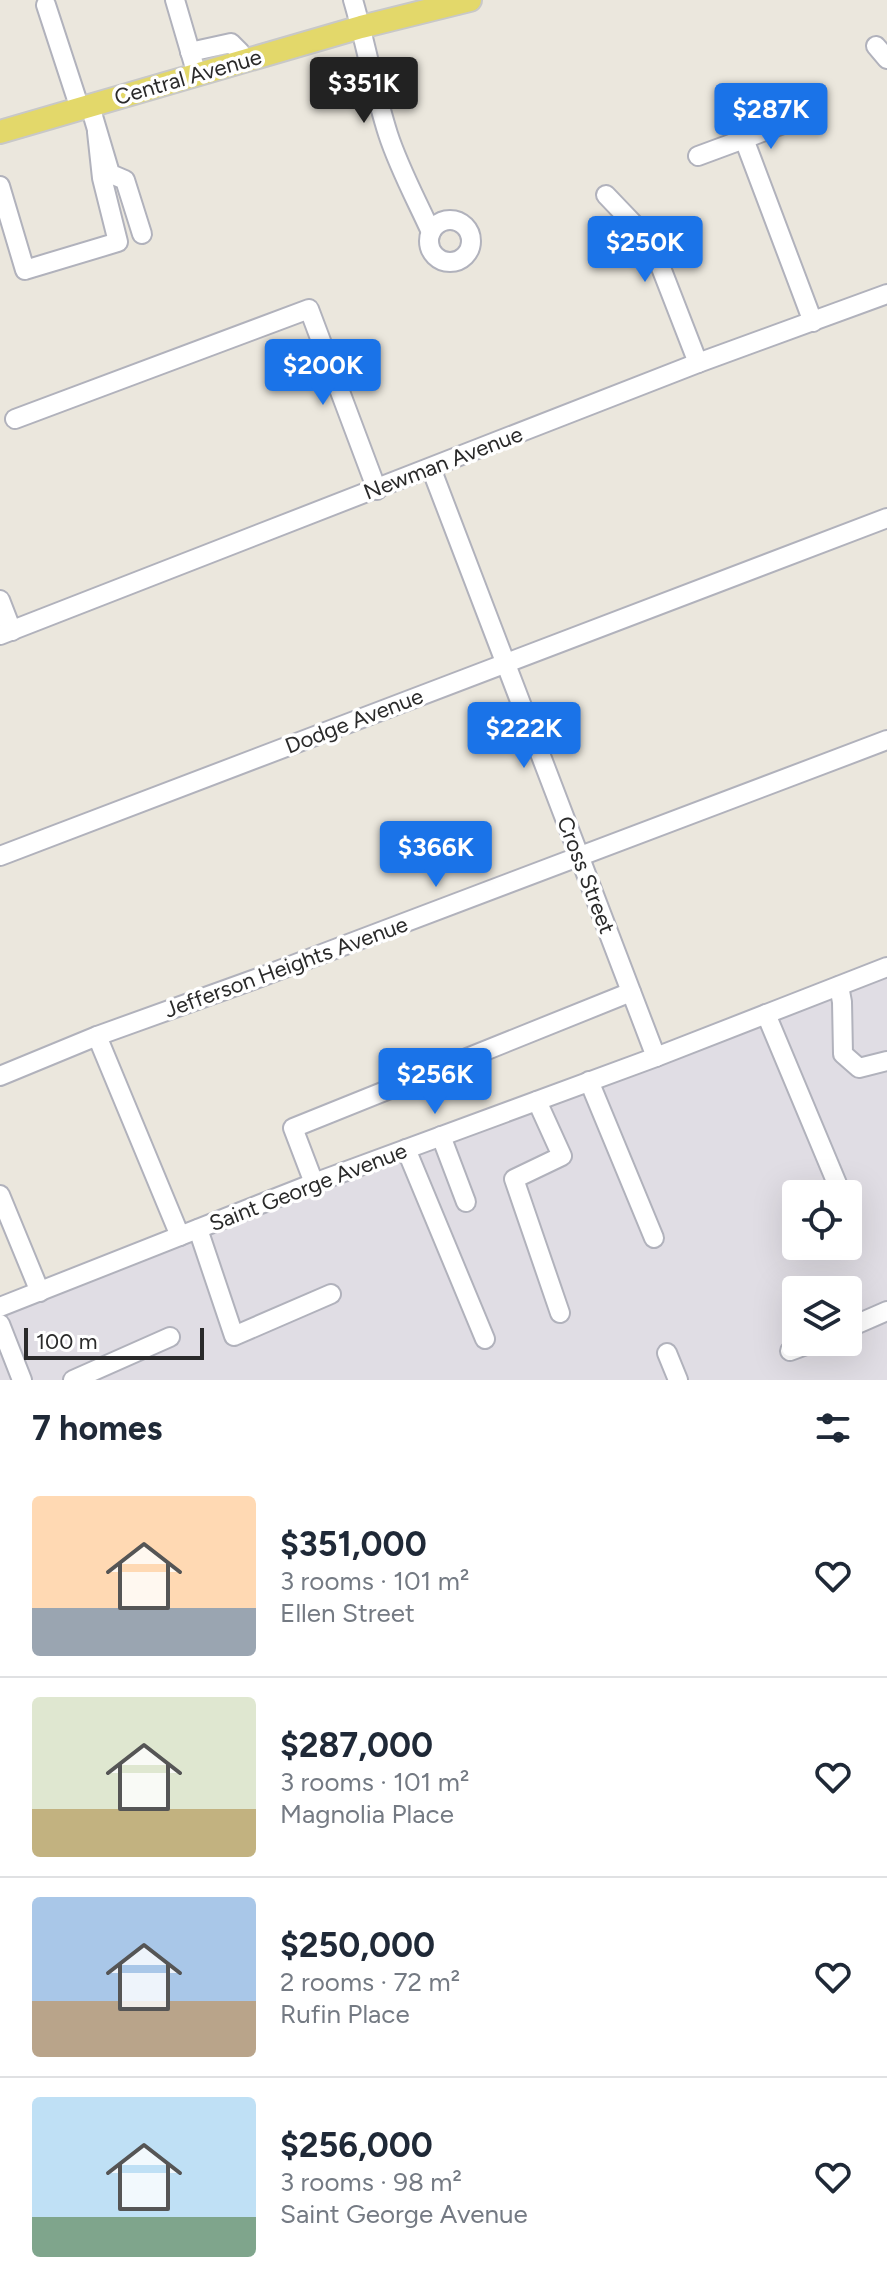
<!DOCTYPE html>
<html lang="en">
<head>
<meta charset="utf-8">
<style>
	:root { --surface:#fff; --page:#f6f6f7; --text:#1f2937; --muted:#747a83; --line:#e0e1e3; --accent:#1a73e8 }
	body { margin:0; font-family:Figtree,sans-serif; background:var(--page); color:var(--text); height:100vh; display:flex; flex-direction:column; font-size:30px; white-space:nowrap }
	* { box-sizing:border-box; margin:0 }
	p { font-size:26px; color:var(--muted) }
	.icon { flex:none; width:44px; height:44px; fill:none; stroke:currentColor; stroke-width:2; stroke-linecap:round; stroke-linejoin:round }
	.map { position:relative; height:1380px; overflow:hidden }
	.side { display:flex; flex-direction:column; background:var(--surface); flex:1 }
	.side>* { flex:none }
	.tools { position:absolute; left:782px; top:1180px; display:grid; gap:16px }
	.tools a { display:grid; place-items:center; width:80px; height:80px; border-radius:8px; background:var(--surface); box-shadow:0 8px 32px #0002; font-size:40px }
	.scale { position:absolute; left:24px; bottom:20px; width:180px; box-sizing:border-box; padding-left:8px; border:4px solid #2a2a2a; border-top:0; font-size:22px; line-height:28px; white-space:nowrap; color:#2a2a2a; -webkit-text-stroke:6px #fff; paint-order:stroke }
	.price { position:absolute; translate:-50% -68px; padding:0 18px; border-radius:8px; background:var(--accent); color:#fff; font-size:26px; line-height:52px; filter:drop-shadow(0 2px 4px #0008) }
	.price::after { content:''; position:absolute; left:50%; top:48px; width:24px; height:18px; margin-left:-12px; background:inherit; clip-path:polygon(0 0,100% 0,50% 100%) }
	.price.selected { background:#222; color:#fff }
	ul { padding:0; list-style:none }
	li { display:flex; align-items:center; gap:24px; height:200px; padding:0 32px }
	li+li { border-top:2px solid var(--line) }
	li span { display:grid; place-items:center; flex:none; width:224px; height:160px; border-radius:8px; color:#555 }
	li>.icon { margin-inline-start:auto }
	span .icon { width:96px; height:96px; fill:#fffc; stroke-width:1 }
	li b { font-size:34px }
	h2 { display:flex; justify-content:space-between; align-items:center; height:96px; padding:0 32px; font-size:34px }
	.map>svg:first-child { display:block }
	.industrial { fill:#e0dde4; fill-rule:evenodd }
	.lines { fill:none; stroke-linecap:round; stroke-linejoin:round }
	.minor-casing { stroke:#b1b2bc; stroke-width:22 }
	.major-casing { stroke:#c8c8c8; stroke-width:26 }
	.minor { stroke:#fff; stroke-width:18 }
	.major { stroke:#e3d86a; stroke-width:22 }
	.labels { text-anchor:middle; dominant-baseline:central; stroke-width:7; stroke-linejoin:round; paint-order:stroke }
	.street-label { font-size:22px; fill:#2a2a2a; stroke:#fff }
</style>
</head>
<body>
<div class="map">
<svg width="887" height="1380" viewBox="0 0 887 1380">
	<rect width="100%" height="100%" fill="#ebe7dd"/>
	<path class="industrial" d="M887,973v407h-887v-68zM796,1194h52v52h-52zM796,1290h52v52h-52z"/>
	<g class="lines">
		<g class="minor-casing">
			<g id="minor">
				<polyline points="175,0 197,75"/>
				<path d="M353,0c13,44 21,90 35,134 11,34 28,65 43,98"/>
				<polyline points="46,5 80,109"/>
				<polyline points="876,46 887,59"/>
				<polyline points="190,52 231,43 240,52 242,61"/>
				<polyline points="90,106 109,170 111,174 125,180 142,234"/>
				<polyline points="744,139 783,124"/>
				<polyline points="698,156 744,139 813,322"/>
				<polyline points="0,186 25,270 118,242 102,178 97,132"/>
				<polyline points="606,195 651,242 698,363"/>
				<circle cx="450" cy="241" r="21"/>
				<polyline points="15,419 309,309 377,490"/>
				<polyline points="431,468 656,1057"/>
				<polyline points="0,600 12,631"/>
				<polyline points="0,635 698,363 887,294"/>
				<polyline points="0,856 887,518"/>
				<polyline points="839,986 842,1002 843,1054 859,1068 887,1061"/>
				<polyline points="766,1014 838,1186"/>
				<polyline points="97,1036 180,1236"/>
				<polyline points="0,1076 97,1036 261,977 887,740"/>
				<polyline points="589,1081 654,1238"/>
				<polyline points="537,1101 562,1156 514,1179 560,1313"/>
				<polyline points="441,1136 466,1202"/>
				<polyline points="406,1149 485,1339"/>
				<polyline points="314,1183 293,1128 631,992"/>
				<polyline points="0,1195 40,1292"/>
				<polyline points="198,1229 234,1336 331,1294"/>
				<polyline points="0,1307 314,1183 656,1057 887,967"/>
				<polyline points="0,1324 22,1380"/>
				<polyline points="848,1328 887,1311"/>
				<polyline points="790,1351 814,1342"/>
				<polyline points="667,1353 678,1380"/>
				<polyline points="73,1380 170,1337"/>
			</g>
		</g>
		<g class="major-casing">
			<polyline id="major" points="0,132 361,27 470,0"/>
		</g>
		<use href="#minor" class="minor"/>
		<use href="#major" class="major"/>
	</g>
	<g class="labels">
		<g class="street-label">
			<text transform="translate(188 77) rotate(-16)">Central Avenue</text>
			<text transform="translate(443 463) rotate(-21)">Newman Avenue</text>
			<text transform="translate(354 721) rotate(-21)">Dodge Avenue</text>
			<text transform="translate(586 875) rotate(69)">Cross Street</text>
			<text transform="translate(286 967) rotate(-20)">Jefferson Heights Avenue</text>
			<text transform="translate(308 1187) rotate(-21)">Saint George Avenue</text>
		</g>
	</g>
</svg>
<div class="tools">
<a><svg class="icon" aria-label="locate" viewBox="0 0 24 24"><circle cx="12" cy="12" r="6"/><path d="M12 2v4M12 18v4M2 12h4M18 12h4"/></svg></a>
<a><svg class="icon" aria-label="layers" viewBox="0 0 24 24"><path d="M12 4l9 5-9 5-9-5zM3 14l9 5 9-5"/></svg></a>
</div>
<div class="scale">100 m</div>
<b class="price selected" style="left:364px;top:125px">$351K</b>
<b class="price" style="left:771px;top:151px">$287K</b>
<b class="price" style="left:645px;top:284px">$250K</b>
<b class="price" style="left:323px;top:407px">$200K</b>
<b class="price" style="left:524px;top:770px">$222K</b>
<b class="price" style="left:436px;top:889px">$366K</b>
<b class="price" style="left:435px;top:1116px">$256K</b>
</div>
<section class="side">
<h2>7 homes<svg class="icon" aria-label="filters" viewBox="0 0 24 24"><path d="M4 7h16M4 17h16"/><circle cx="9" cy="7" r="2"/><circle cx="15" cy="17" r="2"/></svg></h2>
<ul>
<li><span style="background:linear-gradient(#ffd9b3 70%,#9aa5b1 0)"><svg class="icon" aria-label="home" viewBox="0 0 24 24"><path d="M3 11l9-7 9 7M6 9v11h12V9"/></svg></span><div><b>$351,000</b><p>3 rooms · 101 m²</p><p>Ellen Street</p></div><svg class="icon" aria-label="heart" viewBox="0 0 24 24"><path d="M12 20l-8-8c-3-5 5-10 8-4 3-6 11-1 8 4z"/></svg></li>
<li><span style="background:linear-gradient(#dfe7d0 70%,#c2b280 0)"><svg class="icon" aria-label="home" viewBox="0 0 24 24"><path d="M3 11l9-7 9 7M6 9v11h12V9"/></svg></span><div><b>$287,000</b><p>3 rooms · 101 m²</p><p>Magnolia Place</p></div><svg class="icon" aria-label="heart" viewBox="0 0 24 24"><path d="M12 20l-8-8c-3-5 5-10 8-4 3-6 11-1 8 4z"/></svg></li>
<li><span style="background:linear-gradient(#a9c7e8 65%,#b9a48a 0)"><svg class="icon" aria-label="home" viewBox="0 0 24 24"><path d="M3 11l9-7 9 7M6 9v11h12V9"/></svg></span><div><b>$250,000</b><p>2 rooms · 72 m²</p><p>Rufin Place</p></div><svg class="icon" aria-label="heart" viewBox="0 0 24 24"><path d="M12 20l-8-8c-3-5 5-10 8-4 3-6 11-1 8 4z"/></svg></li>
<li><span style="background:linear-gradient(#bfe0f5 75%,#7fa58c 0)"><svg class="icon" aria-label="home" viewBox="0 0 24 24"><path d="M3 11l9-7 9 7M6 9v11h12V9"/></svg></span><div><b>$256,000</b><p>3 rooms · 98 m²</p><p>Saint George Avenue</p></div><svg class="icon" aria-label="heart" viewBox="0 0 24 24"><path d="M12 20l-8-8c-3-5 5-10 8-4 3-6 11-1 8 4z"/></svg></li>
</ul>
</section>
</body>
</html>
